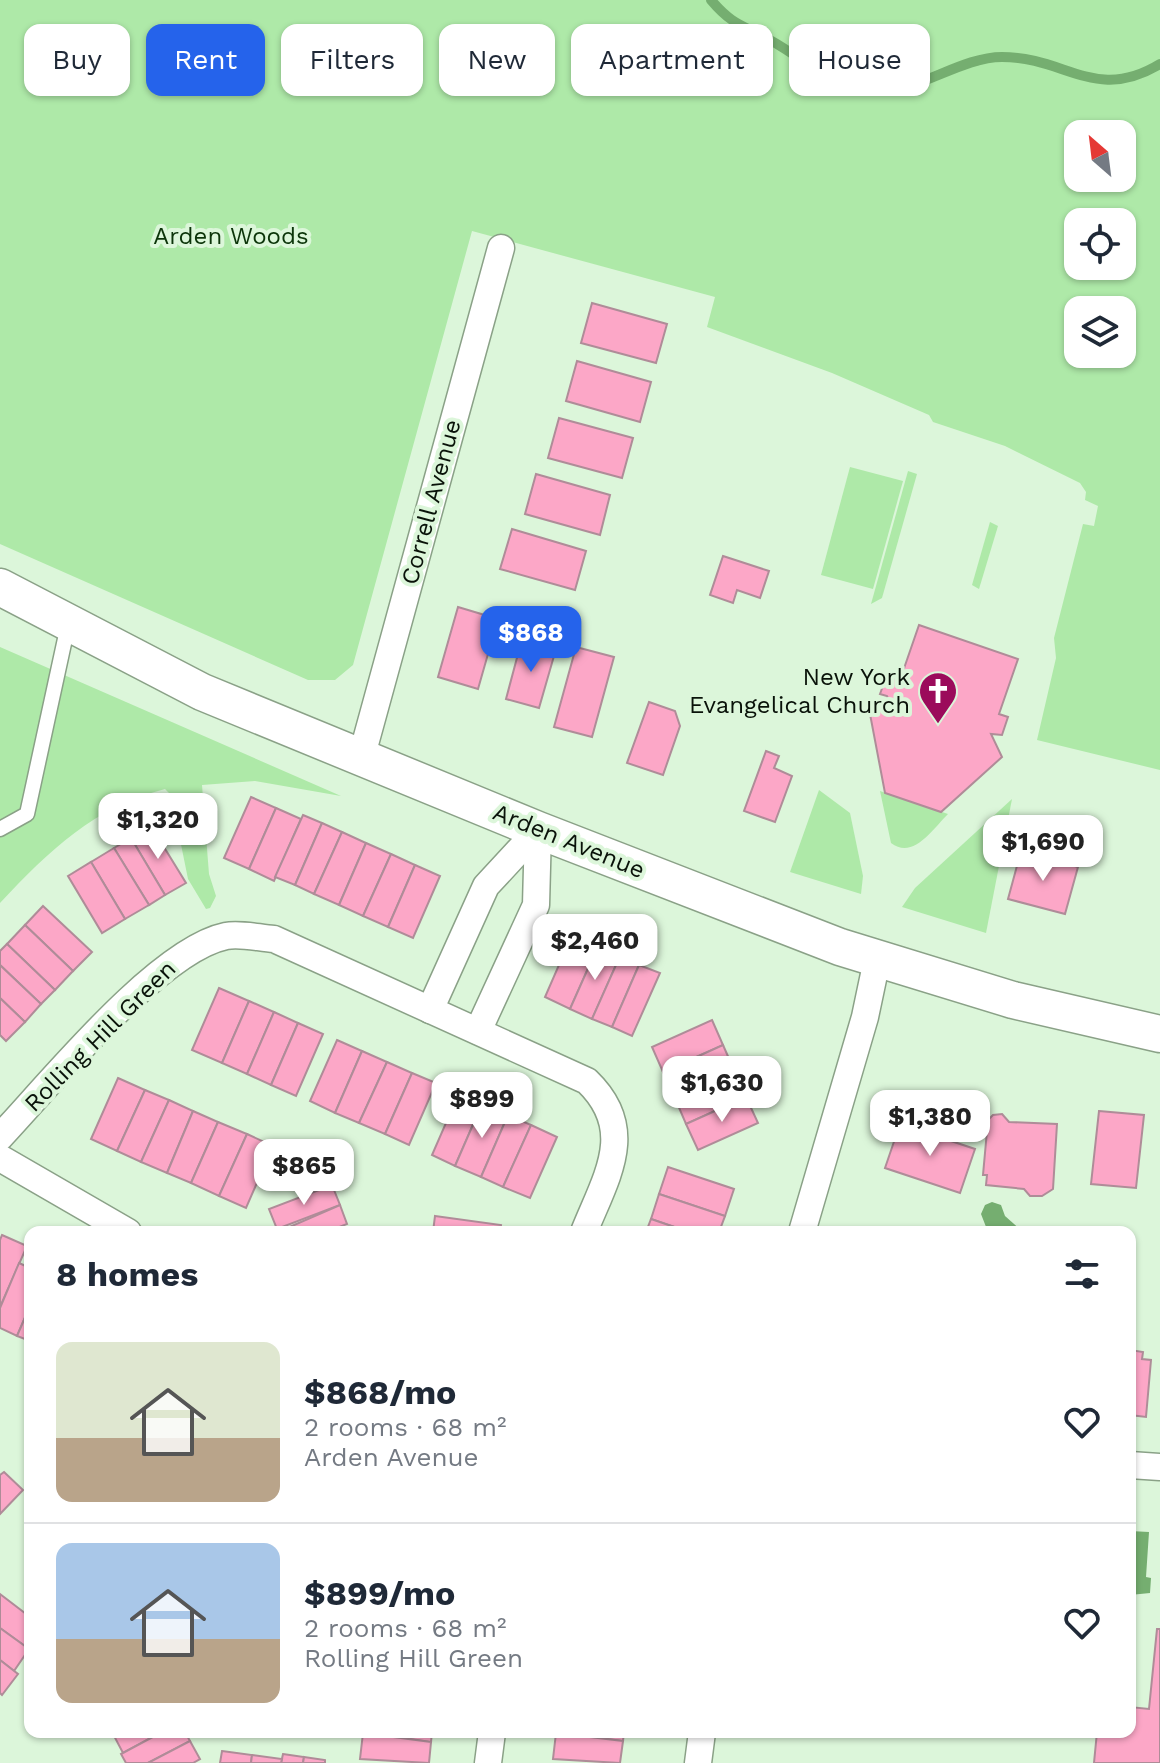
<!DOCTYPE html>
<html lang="en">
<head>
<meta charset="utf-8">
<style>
	:root { --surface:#fff; --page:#f6f6f7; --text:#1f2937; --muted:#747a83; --line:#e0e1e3; --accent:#2563eb }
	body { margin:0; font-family:"Work Sans",sans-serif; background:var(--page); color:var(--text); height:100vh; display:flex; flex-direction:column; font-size:30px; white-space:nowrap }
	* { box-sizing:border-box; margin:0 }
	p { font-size:26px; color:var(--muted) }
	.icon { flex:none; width:44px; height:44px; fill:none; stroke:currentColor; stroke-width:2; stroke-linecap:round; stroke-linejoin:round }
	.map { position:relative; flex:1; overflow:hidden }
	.drawer { position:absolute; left:24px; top:1226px; width:1112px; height:512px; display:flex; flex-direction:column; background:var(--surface); border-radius:16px; box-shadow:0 2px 6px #0004 }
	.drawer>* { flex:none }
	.guide { position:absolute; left:24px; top:24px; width:1112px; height:72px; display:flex; gap:16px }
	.needle { width:52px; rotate:332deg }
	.fabs { position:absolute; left:1064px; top:120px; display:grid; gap:16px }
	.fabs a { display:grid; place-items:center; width:72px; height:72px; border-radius:16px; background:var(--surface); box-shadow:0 2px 6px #0004; font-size:40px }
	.price { position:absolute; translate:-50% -68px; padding:0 18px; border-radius:16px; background:#fff; color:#222; font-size:26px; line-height:52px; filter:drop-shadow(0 2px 4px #0008) }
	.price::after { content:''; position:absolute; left:50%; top:48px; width:24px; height:18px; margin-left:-12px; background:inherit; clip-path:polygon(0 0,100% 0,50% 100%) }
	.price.active { background:var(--accent); color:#fff }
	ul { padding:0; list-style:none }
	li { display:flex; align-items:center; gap:24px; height:200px; padding:0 32px }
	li+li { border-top:2px solid var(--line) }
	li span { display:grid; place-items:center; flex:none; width:224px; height:160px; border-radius:16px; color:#555 }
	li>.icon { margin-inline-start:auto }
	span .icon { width:96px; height:96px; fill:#fffc; stroke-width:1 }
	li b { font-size:34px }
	h2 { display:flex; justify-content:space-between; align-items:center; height:96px; padding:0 32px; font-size:34px }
	.tag { padding:0 28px; border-radius:16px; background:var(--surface); box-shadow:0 2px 6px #0004; font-size:28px; line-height:72px }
	.tag.active { background:var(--accent); color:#fff }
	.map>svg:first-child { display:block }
	.green { fill:#aee9a8; fill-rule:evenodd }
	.water { fill:#75ae70 }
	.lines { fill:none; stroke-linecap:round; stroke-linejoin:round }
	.stream { stroke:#75ae70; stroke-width:10 }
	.building { fill:#fca7c7; stroke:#af8c98; stroke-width:2 }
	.lane-casing { stroke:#8aa187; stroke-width:17 }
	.street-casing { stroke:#8aa187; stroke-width:29 }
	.secondary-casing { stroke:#8aa187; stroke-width:39 }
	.lane { stroke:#fff; stroke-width:14 }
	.street { stroke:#fff; stroke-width:26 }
	.secondary { stroke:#fff; stroke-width:36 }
	.labels { text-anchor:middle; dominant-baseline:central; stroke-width:8; stroke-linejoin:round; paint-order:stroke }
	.park-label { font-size:24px; fill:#0c350a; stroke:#dcf6da }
	.street-label { font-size:24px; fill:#091209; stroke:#dcf6da }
	.poi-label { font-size:24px; fill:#091209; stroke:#dcf6da; text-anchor:end }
</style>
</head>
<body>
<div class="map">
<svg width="1160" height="1763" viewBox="0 0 1160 1763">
	<rect width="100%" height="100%" fill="#dcf6da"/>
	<g class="green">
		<path d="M0,0h1160v770l-123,-30 19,-82 -2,-20 29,-114 11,2 4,-20 -13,-6 1,-8 -6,-9 -75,-37 -72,-24 -4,-7 -97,-42 -125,-46 8,-30 -243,-66 -119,434 -18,15h-27l-308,-136zM1078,134h44v44h-44zM1078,222h44v44h-44zM1078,310h44v44h-44z"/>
		<polygon points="850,467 903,481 873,589 821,575"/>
		<polygon points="908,471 917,474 882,598 871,604"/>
		<polygon points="990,522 998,526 979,589 972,585"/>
		<path d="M0,647l341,149 -86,-15 -53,4 7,89 7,22 -6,12 -4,1 -18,-30 -17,-84 -6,-6c-71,18 -115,61 -165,114z"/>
		<polygon points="819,790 850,813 863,876 861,894 790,872"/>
		<path d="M880,791l68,23c-16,16 -35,46 -57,29z"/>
		<polygon points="1012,799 986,933 902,907 915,888"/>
	</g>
	<g class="water">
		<polygon points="992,1202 1001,1205 1005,1216 1023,1232 988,1232 981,1214 985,1205"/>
		<polygon points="1130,1531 1149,1532 1146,1577 1151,1578 1150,1593 1130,1595"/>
	</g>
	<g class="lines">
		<path class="stream" d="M711,0c22,26 32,25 59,40 49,27 75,65 139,46 30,-9 62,-29 93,-29 64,0 94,46 158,7"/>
	</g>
	<g class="building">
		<polygon points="592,303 667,324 656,363 581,343"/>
		<polygon points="577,361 651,382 640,422 566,401"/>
		<polygon points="559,418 633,438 622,478 548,458"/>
		<polygon points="536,474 610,495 600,535 525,514"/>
		<polygon points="512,529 586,551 575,590 500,569"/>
		<polygon points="723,556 769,571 760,598 737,590 733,603 710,595"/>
		<polygon points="458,607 498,619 478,689 438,677"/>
		<polygon points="919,625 1018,659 999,714 1008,717 1002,735 991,734 1002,757 941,812 885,793 870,714 890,703 887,696 880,694 887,675 900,680"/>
		<polygon points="522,639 556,649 539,708 506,699"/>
		<polygon points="576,647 614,657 592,737 554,727"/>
		<polygon points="649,702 675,711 680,726 663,775 627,763"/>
		<polygon points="766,751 779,756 774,768 792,776 775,822 744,811"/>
		<polygon points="251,797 276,808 249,869 224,858"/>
		<polygon points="276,808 301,819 274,881 249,869"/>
		<polygon points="303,815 322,823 295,885 275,877"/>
		<polygon points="322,823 342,832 314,894 295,885"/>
		<polygon points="151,826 186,883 165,895 131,838"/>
		<polygon points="342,832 366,843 339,905 314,894"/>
		<polygon points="131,838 165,895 149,905 114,848"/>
		<polygon points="366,843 391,854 363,916 339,905"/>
		<polygon points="114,848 149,905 125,919 91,862"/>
		<polygon points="1021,851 1078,867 1065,914 1008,899"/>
		<polygon points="391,854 415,865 388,927 363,916"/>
		<polygon points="91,862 125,919 102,933 68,876"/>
		<polygon points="415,865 440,876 413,938 388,927"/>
		<polygon points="43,906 92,952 73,971 25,925"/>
		<polygon points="25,925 73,971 55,990 7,944"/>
		<polygon points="572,935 598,946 570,1009 545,997"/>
		<polygon points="7,944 55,990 41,1004 0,965 0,951"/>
		<polygon points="598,946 620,956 592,1019 570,1009"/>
		<polygon points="620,956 639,965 612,1027 592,1019"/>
		<polygon points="0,965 41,1004 25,1022 0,998"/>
		<polygon points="639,965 660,973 632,1036 612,1027"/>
		<polygon points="219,988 249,1001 222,1063 192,1050"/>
		<polygon points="0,998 25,1022 6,1041 0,1035"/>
		<polygon points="249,1001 274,1012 247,1074 222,1063"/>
		<polygon points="274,1012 298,1023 271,1085 247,1074"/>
		<polygon points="712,1020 723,1045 663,1072 652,1047"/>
		<polygon points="298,1023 323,1034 296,1096 271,1085"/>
		<polygon points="337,1040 362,1051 335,1113 310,1101"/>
		<polygon points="723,1045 734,1070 674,1096 663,1072"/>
		<polygon points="362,1051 387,1062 359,1123 335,1113"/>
		<polygon points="387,1062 412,1073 385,1134 359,1123"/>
		<polygon points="734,1070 746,1097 686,1124 674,1096"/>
		<polygon points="412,1073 436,1083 409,1145 385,1134"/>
		<polygon points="118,1078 145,1090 117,1151 91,1139"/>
		<polygon points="145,1090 169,1100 141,1162 117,1151"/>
		<polygon points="459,1093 482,1104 455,1166 432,1155"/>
		<polygon points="746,1097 758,1123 698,1150 686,1124"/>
		<polygon points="169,1100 193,1111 167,1173 141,1162"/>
		<polygon points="482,1104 508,1115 481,1177 455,1166"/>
		<polygon points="193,1111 218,1122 191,1183 167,1173"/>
		<polygon points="1099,1111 1144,1115 1136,1188 1091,1184"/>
		<polygon points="1002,1114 1009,1122 1057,1124 1053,1189 1042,1196 1030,1196 1024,1189 986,1185 987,1175 983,1175 988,1120 993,1115"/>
		<polygon points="508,1115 531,1125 503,1187 481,1177"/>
		<polygon points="218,1122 247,1134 219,1196 191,1183"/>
		<polygon points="900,1124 975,1149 960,1193 885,1168"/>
		<polygon points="531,1125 557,1137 530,1198 503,1187"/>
		<polygon points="247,1134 273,1146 246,1208 219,1196"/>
		<polygon points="668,1167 734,1189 725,1216 659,1194"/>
		<polygon points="332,1185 340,1205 277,1229 269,1209"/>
		<polygon points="659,1194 725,1216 719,1232 689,1232 651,1219"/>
		<polygon points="340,1205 347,1224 327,1232 278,1232"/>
		<polygon points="435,1216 501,1225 500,1232 433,1232"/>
		<polygon points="651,1219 689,1232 646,1232"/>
		<polygon points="2,1235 27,1246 0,1307 0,1240"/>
		<polygon points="19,1263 30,1268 30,1306 17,1336 0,1328 0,1308"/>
		<polygon points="30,1306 30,1341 17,1336"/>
		<polygon points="1130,1350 1143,1352 1142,1359 1151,1360 1146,1417 1130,1415"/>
		<polygon points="4,1472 23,1490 0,1514 0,1475"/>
		<polygon points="0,1594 30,1617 29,1649 0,1628"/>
		<polygon points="0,1628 29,1649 14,1671 0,1660"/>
		<polygon points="1157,1629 1160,1629 1160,1763 1094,1763 1097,1732 1130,1732 1130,1707 1149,1709"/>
		<polygon points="0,1660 18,1674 2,1695 0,1693"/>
		<polygon points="112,1732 162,1732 123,1753"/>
		<polygon points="162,1732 185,1732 190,1741 148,1763 126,1763 121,1754"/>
		<polygon points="363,1732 432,1732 431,1742"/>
		<polygon points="556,1732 624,1732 623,1741"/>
		<polygon points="363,1733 431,1742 429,1763 360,1759"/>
		<polygon points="556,1733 623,1741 620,1763 553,1759"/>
		<polygon points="190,1741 200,1759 193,1763 148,1763"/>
		<polygon points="222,1751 252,1755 251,1763 220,1763"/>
		<polygon points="283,1754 304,1757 303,1763 281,1763"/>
		<polygon points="252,1755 282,1759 281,1763 251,1763"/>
		<polygon points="304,1757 325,1760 325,1763 303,1763"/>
	</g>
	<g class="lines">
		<g class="lane-casing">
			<polyline id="lane" points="0,829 27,814 68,625"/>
		</g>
		<g class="street-casing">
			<g id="street">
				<polyline points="362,755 501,248"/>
				<polyline points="430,1010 486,886 538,830"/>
				<polyline points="478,1031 536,905 538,830"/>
				<path d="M0,1137c50,-53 158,-187 226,-201 14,-3 33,2 48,3l313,142c51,49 19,96 -3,151"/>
				<polyline points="0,1158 128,1232"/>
				<polyline points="802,1232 865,1017 877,960"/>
				<polyline points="1130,1465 1160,1467"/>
				<polyline points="488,1763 492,1732"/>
				<polyline points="698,1763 702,1732"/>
			</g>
		</g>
		<g class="secondary-casing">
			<polyline id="secondary" points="0,587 202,692 538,830 840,947 1013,1000 1160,1034"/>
		</g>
		<use href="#lane" class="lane"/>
		<use href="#street" class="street"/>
		<use href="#secondary" class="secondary"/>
	</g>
	<defs>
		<g id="church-pin" transform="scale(2)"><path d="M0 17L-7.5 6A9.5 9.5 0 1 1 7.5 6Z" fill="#9b0b5b" stroke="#dcf6da"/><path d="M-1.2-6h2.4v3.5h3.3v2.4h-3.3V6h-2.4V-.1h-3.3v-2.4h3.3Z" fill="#fff"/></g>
	</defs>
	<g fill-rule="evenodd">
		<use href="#church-pin" x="938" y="691"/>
	</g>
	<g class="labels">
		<g class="park-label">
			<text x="231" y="236">Arden Woods</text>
		</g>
		<g class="street-label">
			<text transform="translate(431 502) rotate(-75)">Correll Avenue</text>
			<text transform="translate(569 841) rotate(22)">Arden Avenue</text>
			<text transform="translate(100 1036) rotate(-45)">Rolling Hill Green</text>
		</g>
		<g class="poi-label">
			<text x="910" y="677">New York<tspan x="910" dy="28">Evangelical Church</tspan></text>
		</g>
	</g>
</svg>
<div class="fabs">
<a><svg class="needle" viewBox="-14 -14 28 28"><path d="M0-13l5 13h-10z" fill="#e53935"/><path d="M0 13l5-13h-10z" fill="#747a83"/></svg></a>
<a><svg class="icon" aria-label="locate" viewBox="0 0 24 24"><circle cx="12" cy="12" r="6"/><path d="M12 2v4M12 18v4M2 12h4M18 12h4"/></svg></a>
<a><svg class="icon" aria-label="layers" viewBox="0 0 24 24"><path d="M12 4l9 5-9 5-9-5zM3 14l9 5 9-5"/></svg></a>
</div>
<b class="price active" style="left:531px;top:674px">$868</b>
<b class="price" style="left:158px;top:861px">$1,320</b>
<b class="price" style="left:1043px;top:883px">$1,690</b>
<b class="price" style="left:595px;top:982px">$2,460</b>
<b class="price" style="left:722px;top:1124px">$1,630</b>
<b class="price" style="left:482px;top:1140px">$899</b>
<b class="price" style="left:930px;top:1158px">$1,380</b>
<b class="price" style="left:304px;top:1207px">$865</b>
<div class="guide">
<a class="tag">Buy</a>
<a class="tag active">Rent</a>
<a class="tag">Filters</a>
<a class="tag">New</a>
<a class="tag">Apartment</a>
<a class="tag">House</a>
</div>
<section class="drawer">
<h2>8 homes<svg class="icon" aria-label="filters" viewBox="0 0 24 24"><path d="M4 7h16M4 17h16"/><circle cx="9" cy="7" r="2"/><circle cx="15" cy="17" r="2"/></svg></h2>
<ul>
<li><span style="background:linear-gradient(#dfe7d0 60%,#b9a48a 0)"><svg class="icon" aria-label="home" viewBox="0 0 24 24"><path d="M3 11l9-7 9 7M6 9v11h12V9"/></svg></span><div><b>$868/mo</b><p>2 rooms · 68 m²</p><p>Arden Avenue</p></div><svg class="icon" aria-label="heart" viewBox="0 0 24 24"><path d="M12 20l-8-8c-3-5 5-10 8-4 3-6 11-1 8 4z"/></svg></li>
<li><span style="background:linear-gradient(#a9c7e8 60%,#b9a48a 0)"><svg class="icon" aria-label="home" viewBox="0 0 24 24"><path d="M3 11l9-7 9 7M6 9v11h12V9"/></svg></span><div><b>$899/mo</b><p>2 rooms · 68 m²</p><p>Rolling Hill Green</p></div><svg class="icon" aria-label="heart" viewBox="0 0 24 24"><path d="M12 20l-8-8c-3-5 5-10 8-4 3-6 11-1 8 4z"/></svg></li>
</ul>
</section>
</div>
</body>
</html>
